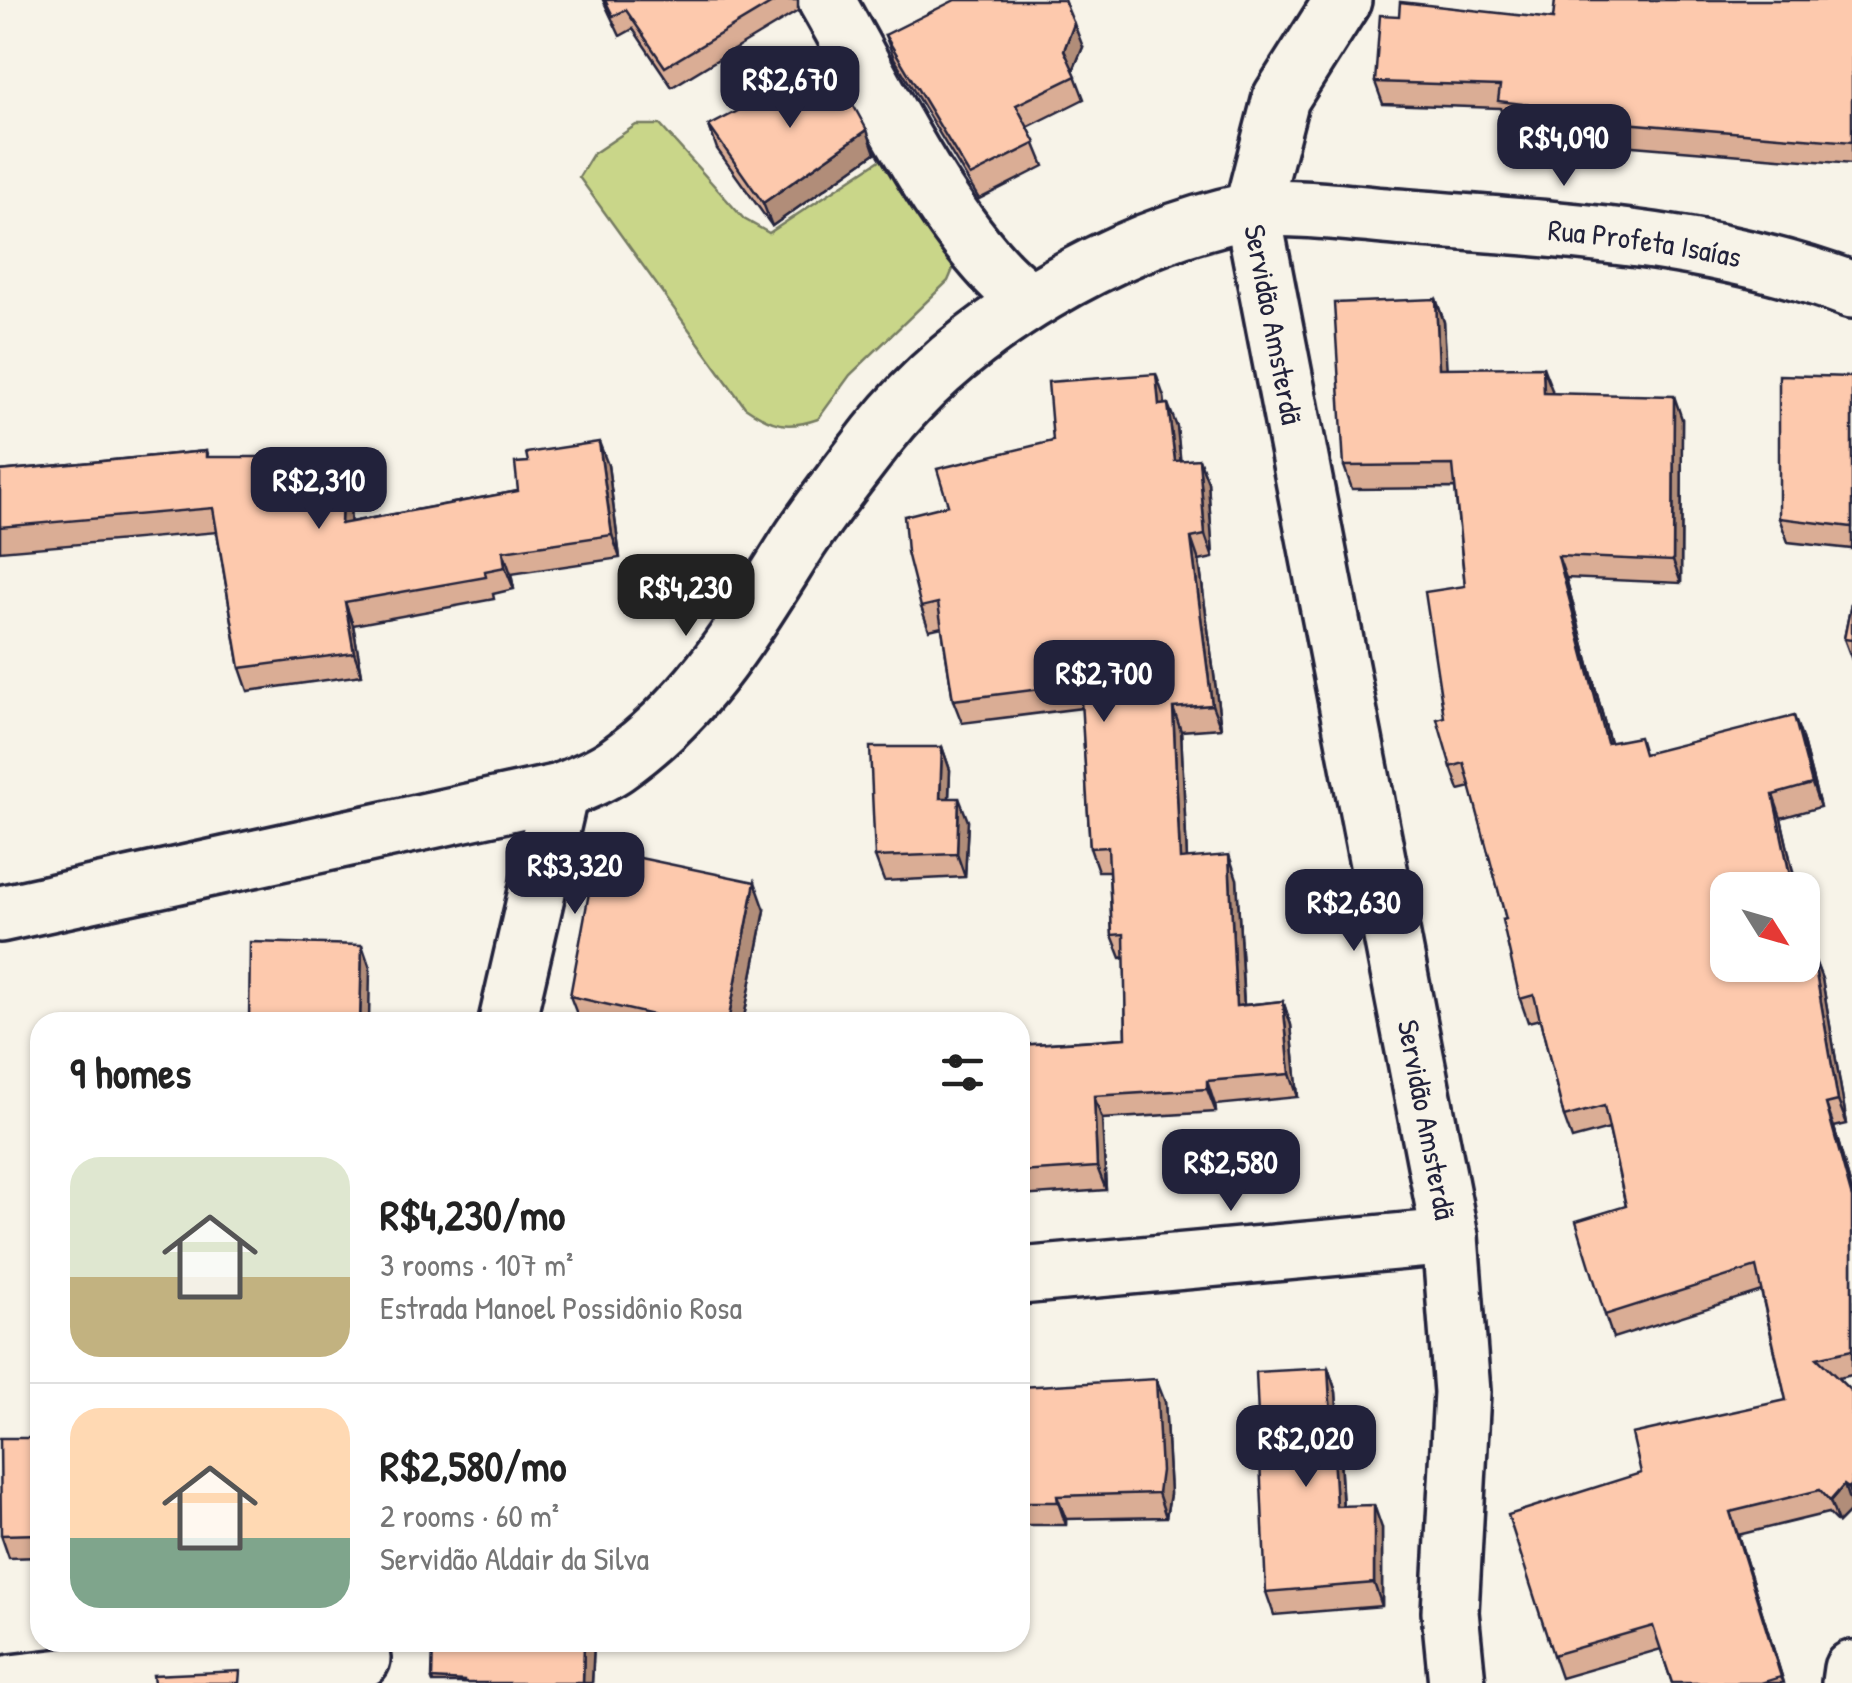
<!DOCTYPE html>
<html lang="en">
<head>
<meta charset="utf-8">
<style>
	:root { --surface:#fff; --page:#f6f6f6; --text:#222; --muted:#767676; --line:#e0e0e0; --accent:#22223b }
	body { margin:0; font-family:"Patrick Hand",sans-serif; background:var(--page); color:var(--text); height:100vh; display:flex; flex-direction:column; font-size:38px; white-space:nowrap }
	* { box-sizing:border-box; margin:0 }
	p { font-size:32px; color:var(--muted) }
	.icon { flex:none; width:55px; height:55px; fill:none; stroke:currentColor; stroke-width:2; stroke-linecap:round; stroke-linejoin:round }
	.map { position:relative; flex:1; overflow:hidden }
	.side { position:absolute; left:30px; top:1012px; width:1000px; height:640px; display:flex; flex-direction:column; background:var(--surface); border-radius:30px; box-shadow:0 2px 8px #0004 }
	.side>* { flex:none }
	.needle { width:65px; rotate:127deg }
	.controls { position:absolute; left:1710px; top:872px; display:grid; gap:20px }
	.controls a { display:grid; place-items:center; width:110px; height:110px; border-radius:20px; background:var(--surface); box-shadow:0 2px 8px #0004; font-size:50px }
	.price { position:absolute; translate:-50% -85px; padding:0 22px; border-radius:20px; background:var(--accent); color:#fff; font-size:32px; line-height:65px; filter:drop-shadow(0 2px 5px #0008) }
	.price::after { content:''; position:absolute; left:50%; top:60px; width:30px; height:22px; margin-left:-15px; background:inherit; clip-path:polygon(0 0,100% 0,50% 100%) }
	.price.selected { background:#222; color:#fff }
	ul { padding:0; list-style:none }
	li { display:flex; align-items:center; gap:30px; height:250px; padding:0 40px }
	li+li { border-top:2px solid var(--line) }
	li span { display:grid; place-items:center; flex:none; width:280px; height:200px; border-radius:30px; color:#555 }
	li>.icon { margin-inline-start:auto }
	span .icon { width:120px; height:120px; fill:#fffc; stroke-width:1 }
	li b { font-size:42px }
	h2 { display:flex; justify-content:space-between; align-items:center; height:120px; padding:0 40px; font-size:42px }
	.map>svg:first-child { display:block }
	.green { fill:#c9d689; stroke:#767c62; stroke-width:2.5 }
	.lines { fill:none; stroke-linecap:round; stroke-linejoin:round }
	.minor-casing { stroke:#22223b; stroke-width:62 }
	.minor { stroke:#f7f3e8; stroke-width:55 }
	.wall { fill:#daad95; stroke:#22223b; stroke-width:2.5 }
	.shaded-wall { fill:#b18d79; stroke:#22223b; stroke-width:2.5 }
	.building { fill:#fdc9ad; stroke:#22223b; stroke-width:2.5 }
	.labels { text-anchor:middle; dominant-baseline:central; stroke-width:9; stroke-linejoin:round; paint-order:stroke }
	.street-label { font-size:30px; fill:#22223b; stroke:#f7f3e8 }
</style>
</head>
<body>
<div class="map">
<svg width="1852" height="1683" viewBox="0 0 1852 1683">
	<rect width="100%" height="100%" fill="#f7f3e8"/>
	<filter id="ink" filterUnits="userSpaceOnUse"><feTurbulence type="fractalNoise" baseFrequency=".01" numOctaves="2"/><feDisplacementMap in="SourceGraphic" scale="20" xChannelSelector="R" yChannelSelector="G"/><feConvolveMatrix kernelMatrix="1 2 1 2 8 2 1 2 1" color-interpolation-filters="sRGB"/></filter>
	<g filter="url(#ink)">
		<path class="green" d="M636,125h24l84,94 25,14 123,-81 64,110 -8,19 -98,94 -32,44c-31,11 -47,6 -73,-12l-166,-230 14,-23z"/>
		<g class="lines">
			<g class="minor-casing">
				<g id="minor">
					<path d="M826,0c50,86 125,246 203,300"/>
					<path id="s1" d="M1343,0l-62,98 -29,112 198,1027 12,155 -12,220 7,71"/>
					<path id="s2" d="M0,914l560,-122c18,-8 39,-15 56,-27 85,-60 130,-140 184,-225 24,-36 52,-71 78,-105 86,-109 236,-196 371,-224 35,-7 109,3 147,6 151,12 312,18 456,73"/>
					<polyline points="507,1022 560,792"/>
					<polyline points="1020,1276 1450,1237"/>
					<polyline points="11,1683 148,1667 362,1659"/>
					<polyline points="1850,1683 1852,1669"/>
				</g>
			</g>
			<use href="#minor" class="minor"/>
		</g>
		<g class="wall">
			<polygon points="603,0 798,0 798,11 672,87 633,29 620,36"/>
			<polygon points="1852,0 1852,164 1621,145 1618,137 1506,123 1500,108 1383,104 1375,82 1553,19"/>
			<polygon points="885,35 1083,47 1073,70 1084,99 1028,127 1044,166 979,199 894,58"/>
			<polygon points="709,126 875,153 772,226 717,149"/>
			<polygon points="1436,299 1444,322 1446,368 1552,390 1552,393 1682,419 1681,583 1566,578 1610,743 1645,754 1802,738 1820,807 1781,818 1797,890 1728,890 1802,965 1802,918 1811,957 1813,956 1822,979 1847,1124 1834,1127 1852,1191 1852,1375 1838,1378 1852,1393 1852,1509 1838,1523 1828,1513 1738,1535 1784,1683 1672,1683 1661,1649 1561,1678 1553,1655 1641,1473 1786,1400 1761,1291 1613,1338 1605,1315 1626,1206 1609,1129 1572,1139 1564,1117 1540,1019 1528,1022 1520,999 1506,919 1471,787 1459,790 1451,767 1444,717 1465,586 1455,488 1352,489 1344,466"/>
			<polygon points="1852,377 1852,549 1788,542 1779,518"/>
			<polygon points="1164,397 1165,404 1177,427 1180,461 1199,459 1208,482 1213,558 1199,561 1221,728 1181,731 1187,859 1237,879 1244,1005 1283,1001 1291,1025 1298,1097 1215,1105 1216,1112 1102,1119 1106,1190 1020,1196 1020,1045 1126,1038 1125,958 1121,958 1112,935 1109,871 1098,871 1090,848 1082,708 962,723 953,700 942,627 929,630 921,607 948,505 1053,441"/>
			<polygon points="206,451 208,457 351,480 350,522 518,491 608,465 620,558 511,574 514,589 493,594 494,599 353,625 362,675 248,691 240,668 217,532 0,551 0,471"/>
			<polygon points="1852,599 1852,660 1844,639"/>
			<polygon points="942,747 950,770 949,798 968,821 965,877 884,881 875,857"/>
			<polygon points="765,910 743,1022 580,1022 570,996"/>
			<polygon points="1328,1368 1336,1392 1343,1506 1382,1528 1382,1606 1274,1615 1266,1592"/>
			<polygon points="1020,1387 1165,1402 1170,1494 1166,1517 1066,1519 1066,1525 1020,1525"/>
			<polygon points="40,1438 40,1557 9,1558 1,1535"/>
			<polygon points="594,1642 592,1683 433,1683 432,1679"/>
		</g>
		<g class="shaded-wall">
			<polygon points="1074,24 1083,47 1072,73 1064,50"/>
			<polygon points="867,130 875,153 772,226 763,203"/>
			<polygon points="1436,299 1444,322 1448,391 1439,368"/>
			<polygon points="1543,367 1552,390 1552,416 1544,393"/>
			<polygon points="1156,374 1164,397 1167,428 1159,405"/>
			<polygon points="1674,396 1682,419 1681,583 1673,561"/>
			<polygon points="1168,404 1177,427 1183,484 1175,461"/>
			<polygon points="599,442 608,465 620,558 612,535"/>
			<polygon points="343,457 351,480 350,547 341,524"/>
			<polygon points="1199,459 1208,482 1213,558 1205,535"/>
			<polygon points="1191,538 1199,561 1221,728 1212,705"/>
			<polygon points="503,551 511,574 514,589 505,567"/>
			<polygon points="1558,556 1566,578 1616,766 1607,743"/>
			<polygon points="345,602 353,625 362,675 354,653"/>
			<polygon points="1173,708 1181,731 1188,882 1180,859"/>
			<polygon points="1794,716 1802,738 1820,807 1812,784"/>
			<polygon points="942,747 950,770 948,821 940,798"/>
			<polygon points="1773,795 1781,818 1797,890 1793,890"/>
			<polygon points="959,798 968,821 965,877 957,854"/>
			<polygon points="1229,855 1237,879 1245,1029 1236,1006"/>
			<polygon points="755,882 765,910 743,1022 728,1022"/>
			<polygon points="1802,918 1816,980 1807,957 1802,934"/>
			<polygon points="362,945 370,968 369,1022 360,1022"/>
			<polygon points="1813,956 1822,979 1847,1124 1838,1101"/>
			<polygon points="1283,1001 1291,1025 1298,1097 1290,1074"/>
			<polygon points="1207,1081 1215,1105 1216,1112 1207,1089"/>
			<polygon points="1094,1096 1102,1119 1106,1190 1097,1167"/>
			<polygon points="1826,1104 1834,1127 1852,1191 1852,1198"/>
			<polygon points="1328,1368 1336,1392 1344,1529 1336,1506"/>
			<polygon points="1156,1379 1165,1402 1170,1494 1166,1517 1158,1493"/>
			<polygon points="1852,1483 1852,1500 1848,1488"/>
			<polygon points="1844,1485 1852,1509 1838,1523 1830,1501"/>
			<polygon points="1057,1496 1066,1519 1066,1525 1058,1502"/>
			<polygon points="1374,1505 1382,1528 1382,1606 1374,1583"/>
			<polygon points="1730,1512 1738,1535 1784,1683 1781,1677"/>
			<polygon points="584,1642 594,1642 592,1683 583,1683"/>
		</g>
		<g class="building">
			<polygon points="605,0 777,0 665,67 626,10 613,16"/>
			<polygon points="955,0 1064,0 1074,24 1064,50 1076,76 1016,105 1036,143 970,176 885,35"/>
			<polygon points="1555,0 1852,0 1852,142 1613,122 1614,115 1498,101 1500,86 1375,82 1380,15 1399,16 1400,2 1553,19"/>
			<polygon points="830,63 867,130 763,203 709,126"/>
			<polygon points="1436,299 1439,368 1543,367 1544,393 1674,396 1673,561 1558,556 1607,743 1639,737 1644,754 1794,716 1812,784 1773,795 1793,890 1728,890 1728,965 1802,965 1802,934 1807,957 1813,956 1838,1101 1826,1104 1852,1198 1852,1350 1817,1358 1852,1392 1852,1483 1848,1488 1844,1485 1830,1501 1820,1490 1730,1512 1781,1677 1761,1683 1672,1683 1653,1626 1553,1655 1508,1515 1641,1473 1632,1434 1786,1400 1756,1267 1605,1315 1576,1221 1626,1206 1604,1106 1564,1117 1534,995 1520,999 1502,920 1506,919 1464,763 1451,767 1437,719 1444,717 1425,592 1465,586 1453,465 1344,466 1334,303"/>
			<polygon points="1156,374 1159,405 1168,404 1175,461 1199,459 1205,535 1191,538 1212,705 1173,708 1180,859 1229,855 1236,1006 1283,1001 1290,1074 1207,1081 1207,1089 1094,1096 1097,1167 1020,1172 1020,1045 1126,1038 1124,934 1112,935 1108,847 1090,848 1080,684 953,700 938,603 921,607 907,552 904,516 948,505 937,469 1053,441 1048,382"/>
			<polygon points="1779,375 1852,377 1852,527 1779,518"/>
			<polygon points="599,442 612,535 503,551 505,567 485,571 486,577 345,602 354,653 240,668 213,508 0,527 0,471 206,451 206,457 343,457 341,524 518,491 515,463 528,462 526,453"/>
			<polygon points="1852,599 1852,640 1844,639"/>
			<polygon points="870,747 942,747 940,798 959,798 957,854 875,857"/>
			<polygon points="597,849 755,882 728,1022 674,1022 675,1020 570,996"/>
			<polygon points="250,942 362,945 360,1022 249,1022"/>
			<polygon points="1328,1368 1336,1506 1374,1505 1374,1583 1266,1592 1256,1372"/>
			<polygon points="1156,1379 1161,1471 1158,1493 1057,1496 1058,1502 1020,1502 1020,1387"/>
			<polygon points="0,1438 40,1438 40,1534 1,1535"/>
			<polygon points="433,1642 584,1642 583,1683 464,1683 464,1681 432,1679"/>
			<polygon points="240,1671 239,1683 154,1683 153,1675"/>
		</g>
	</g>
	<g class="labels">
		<g class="street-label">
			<text stroke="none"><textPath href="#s2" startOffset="1898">Rua Profeta Isaías</textPath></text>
			<text stroke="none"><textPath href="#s1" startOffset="348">Servidão Amsterdã</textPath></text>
			<text stroke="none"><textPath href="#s1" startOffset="1158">Servidão Amsterdã</textPath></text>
		</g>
	</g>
</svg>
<div class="controls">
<a><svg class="needle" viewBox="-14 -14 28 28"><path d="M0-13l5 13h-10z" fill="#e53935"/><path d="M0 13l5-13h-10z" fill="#767676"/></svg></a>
</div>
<b class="price" style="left:790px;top:131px">R$2,670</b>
<b class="price" style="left:1564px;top:189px">R$4,090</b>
<b class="price" style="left:319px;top:532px">R$2,310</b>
<b class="price selected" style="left:686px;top:639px">R$4,230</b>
<b class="price" style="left:1104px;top:725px">R$2,700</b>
<b class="price" style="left:575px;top:917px">R$3,320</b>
<b class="price" style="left:1354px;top:954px">R$2,630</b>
<b class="price" style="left:1231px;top:1214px">R$2,580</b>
<b class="price" style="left:1306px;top:1490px">R$2,020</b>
<section class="side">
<h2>9 homes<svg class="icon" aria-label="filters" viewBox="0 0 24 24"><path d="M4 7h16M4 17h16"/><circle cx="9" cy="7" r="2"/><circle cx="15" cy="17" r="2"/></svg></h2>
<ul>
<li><span style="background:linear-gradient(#dfe7d0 60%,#c2b280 0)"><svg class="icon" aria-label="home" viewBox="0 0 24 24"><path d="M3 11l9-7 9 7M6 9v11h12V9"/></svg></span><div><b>R$4,230/mo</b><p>3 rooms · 107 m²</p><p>Estrada Manoel Possidônio Rosa</p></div></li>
<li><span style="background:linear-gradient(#ffd9b3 65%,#7fa58c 0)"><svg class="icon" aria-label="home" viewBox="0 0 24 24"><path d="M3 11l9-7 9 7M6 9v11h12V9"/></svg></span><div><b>R$2,580/mo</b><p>2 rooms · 60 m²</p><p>Servidão Aldair da Silva</p></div></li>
</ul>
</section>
</div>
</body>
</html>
